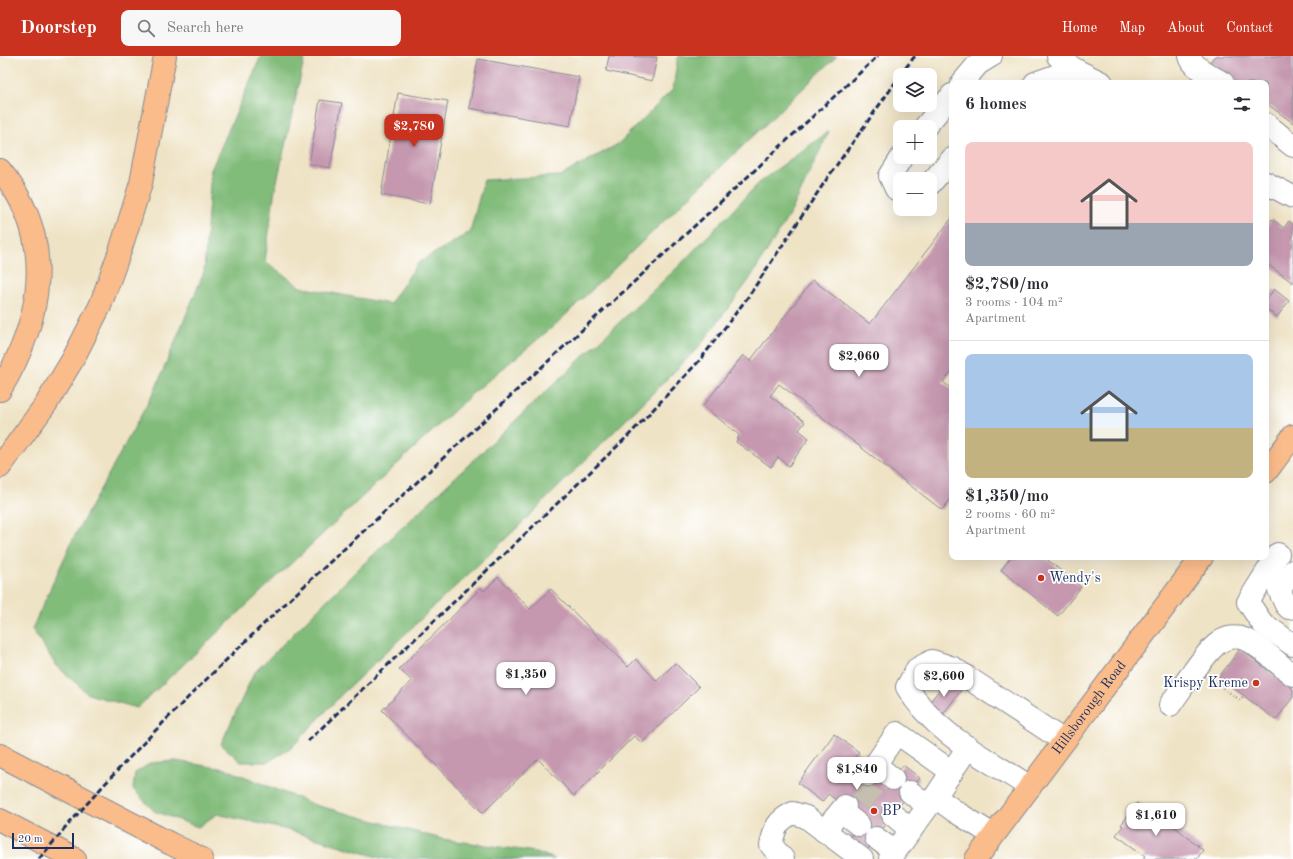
<!DOCTYPE html>
<html lang="en">
<head>
<meta charset="utf-8">
<style>
	:root { --surface:#fff; --page:#f7f7f7; --text:#2b2b33; --muted:#7c7c81; --line:#e1e1e2; --accent:#c8321e }
	body { margin:0; font-family:"Old Standard TT",serif; background:var(--page); color:var(--text); height:100vh; display:flex; flex-direction:column; font-size:15px; white-space:nowrap }
	* { box-sizing:border-box; margin:0 }
	p { font-size:13px; color:var(--muted) }
	.icon { flex:none; width:22px; height:22px; fill:none; stroke:currentColor; stroke-width:2; stroke-linecap:round; stroke-linejoin:round }
	.map { position:relative; flex:1; overflow:hidden }
	.side { position:absolute; left:949px; top:24px; width:320px; height:480px; display:flex; flex-direction:column; background:var(--surface); border-radius:8px; box-shadow:0 4px 16px #0002 }
	.side>* { flex:none }
	.fabs { position:absolute; left:893px; top:12px; display:grid; gap:8px }
	.fabs a { display:grid; place-items:center; width:44px; height:44px; border-radius:8px; background:var(--surface); box-shadow:0 4px 16px #0002; font-size:20px }
	.scale { position:absolute; left:12px; bottom:10px; width:62px; box-sizing:border-box; padding-left:4px; border:2px solid #1b2f5e; border-top:0; font-size:11px; line-height:14px; white-space:nowrap; color:#1b2f5e; -webkit-text-stroke:3px #fff; paint-order:stroke }
	.price { position:absolute; translate:-50% -34px; padding:0 9px; border-radius:8px; background:#fff; color:#222; font-size:13px; line-height:26px; filter:drop-shadow(0 1px 2px #0008) }
	.price::after { content:''; position:absolute; left:50%; top:24px; width:12px; height:9px; margin-left:-6px; background:inherit; clip-path:polygon(0 0,100% 0,50% 100%) }
	.price.selected { background:var(--accent); color:#fff }
	ul { padding:0; list-style:none }
	li { display:grid; align-content:center; gap:8px; height:212px; padding:0 16px }
	li+li { border-top:1px solid var(--line) }
	li span { display:grid; place-items:center; height:124px; border-radius:8px; color:#555 }
	li>.icon { margin-inline-start:auto }
	span .icon { width:72px; height:72px; fill:#fffc; stroke-width:1 }
	li b { font-size:17px }
	h2 { display:flex; justify-content:space-between; align-items:center; height:48px; padding:0 16px; font-size:17px }
	header { display:flex; align-items:center; gap:24px; box-sizing:border-box; height:56px; padding:0 20px; background:var(--accent); color:#fff }
	header strong { font-size:19px }
	nav { display:flex; gap:22px; margin-inline-start:auto; font-size:14px }
	.search { width:280px; height:36px; background:var(--page); display:flex; align-items:center; gap:10px; box-sizing:border-box; padding:0 14px; border-radius:8px; color:var(--muted); font-size:15px }
	.map>svg:first-child { display:block }
	.forest { fill:#82bc7a; stroke:#4e766c }
	.building { fill:#c598af }
	.lines { fill:none; stroke-linecap:round; stroke-linejoin:round }
	.minor-tunnel { stroke:#c5bfb0; stroke-width:22; stroke-dasharray:22 11; stroke-linecap:butt }
	.minor-casing { stroke:#858992; stroke-width:24 }
	.major-casing { stroke:#858992; stroke-width:24 }
	.highway-casing { stroke:#858992; stroke-width:24 }
	.path { stroke:#858992; stroke-width:2.5; stroke-dasharray:1 3; stroke-linecap:butt }
	.minor { stroke:#fff; stroke-width:22 }
	.major { stroke:#fabc8b; stroke-width:22 }
	.highway { stroke:#fabc8b; stroke-width:22 }
	.rail { stroke:#1b2f5e; stroke-width:3; stroke-dasharray:6 3; stroke-linecap:butt }
	.poi-dot { fill:#c8321e; stroke:#fff; stroke-width:1.5 }
	.labels { text-anchor:middle; dominant-baseline:central; stroke-width:3.5; stroke-linejoin:round; paint-order:stroke }
	.poi-label { font-size:14px; fill:#1b2f5e; stroke:#fff; text-anchor:start }
	.street-label { font-size:14px; fill:#1b2f5e; stroke:#fff }
</style>
</head>
<body>
<header>
<strong>Doorstep</strong>
<div class="search"><svg class="icon" aria-label="search" viewBox="0 0 24 24"><circle cx="10" cy="10" r="6"/><path d="M15 15l6 6"/></svg>Search here</div>
<nav><a>Home</a><a>Map</a><a>About</a><a>Contact</a></nav>
</header>
<div class="map">
<svg width="1293" height="803" viewBox="0 0 1293 803">
	<rect width="100%" height="100%" fill="#fff"/>
	<filter id="ink" filterUnits="userSpaceOnUse"><feTurbulence type="fractalNoise" baseFrequency=".025" numOctaves="2"/><feDisplacementMap in="SourceGraphic" scale="8" xChannelSelector="R" yChannelSelector="G"/><feConvolveMatrix kernelMatrix="1 2 1 2 8 2 1 2 1" color-interpolation-filters="sRGB"/></filter>
	<filter id="wash" filterUnits="userSpaceOnUse"><feTurbulence type="fractalNoise" baseFrequency=".012" numOctaves="4" result="noise"/><feDisplacementMap in="SourceGraphic" scale="16" xChannelSelector="R" yChannelSelector="G"/><feGaussianBlur stdDeviation="0.9" result="paint"/><feColorMatrix in="noise" values="0 0 0 0 0 0 0 0 0 0 0 0 0 0 0 0 0 1.4 0 .05"/><feComposite in="paint" operator="in"/></filter>
	<g filter="url(#wash)">
		<rect width="100%" height="100%" fill="#efe3c5"/>
		<g class="forest">
			<polygon points="261,0 305,0 274,139 265,205 300,231 390,248 418,207 470,176 484,124 560,120 618,88 673,33 678,0 837,0 555,269 473,337 137,652 88,638 56,609 32,573 73,483 155,334 204,216 211,114"/>
			<polygon points="829,75 791,156 749,224 699,291 519,470 343,637 293,690 268,706 241,706 221,688 254,617 354,517 678,211 761,125"/>
			<polygon points="175,705 226,713 315,749 442,783 536,796 555,803 384,803 288,774 217,758 198,771 154,755 133,733 135,717 151,707"/>
		</g>
		<g id="blocks">
			<g class="building">
				<polygon points="609,0 657,1 652,25 606,15"/>
				<polygon points="1215,0 1293,0 1293,67 1266,47 1266,27 1238,27 1210,6"/>
				<polygon points="478,3 579,21 570,70 469,52"/>
				<polygon points="398,37 448,45 430,148 381,139"/>
				<polygon points="320,44 342,47 330,112 309,108"/>
				<polygon points="952,162 952,315 943,326 952,333 952,441 942,454 779,328 770,340 805,366 799,374 809,382 789,410 778,401 771,411 736,386 739,379 703,350 743,299 750,305 813,224 870,268"/>
				<polygon points="1272,163 1284,172 1289,165 1293,168 1293,227 1266,207 1266,171"/>
				<polygon points="1274,233 1289,245 1277,261 1266,253 1266,244"/>
				<polygon points="1011,501 1044,501 1081,531 1058,560 1001,514"/>
				<polygon points="498,521 530,553 551,533 628,611 636,603 657,625 675,607 699,631 642,687 634,680 574,740 538,703 483,757 382,654 412,625 399,613 481,532 484,535"/>
				<polygon points="1240,593 1293,633 1293,641 1276,664 1219,621"/>
				<polygon points="948,622 962,633 941,661 927,650"/>
				<polygon points="834,678 859,696 851,706 886,732 903,709 920,722 862,801 844,788 863,764 828,738 822,746 798,727"/>
				<polygon points="1137,747 1159,763 1161,761 1168,766 1168,765 1203,794 1197,803 1143,803 1145,800 1116,779 1123,770 1121,769"/>
			</g>
		</g>
	</g>
	<g filter="url(#ink)">
		<use href="#blocks" fill-opacity="0" stroke="#858992" stroke-width="1"/>
		<g class="lines">
			<polyline class="minor-tunnel" points="858,732 893,759"/>
			<g class="minor-casing">
				<g id="minor">
					<polyline points="1058,0 1074,13 1102,27"/>
					<path d="M1190,0c3,13 22,20 33,27"/>
					<polyline points="962,27 978,8 991,0"/>
					<polyline points="1035,27 1074,13"/>
					<polyline points="1266,68 1293,90"/>
					<polyline points="925,71 952,39"/>
					<polyline points="1266,127 1293,141"/>
					<polyline points="930,128 952,103"/>
					<polyline points="900,135 896,133 890,120 902,101"/>
					<polyline points="1278,498 1248,546 1262,567 1293,589"/>
					<polyline points="1289,552 1286,549 1279,534 1293,515"/>
					<path d="M1170,649c11,-15 36,-55 50,-63 7,-5 16,-6 24,-3 15,5 35,26 49,36"/>
					<polyline points="968,691 935,741 956,756 993,779"/>
					<polyline points="875,708 893,723"/>
					<polyline points="868,719 897,677 952,716"/>
					<path d="M1030,731c-44,-29 -96,-53 -123,-100l10,-18 15,-8 21,7 111,73"/>
					<polyline points="910,736 928,750"/>
					<polyline points="841,755 859,769"/>
					<polyline points="893,759 911,774"/>
					<polyline points="824,775 845,750"/>
					<polyline points="876,782 895,796"/>
					<path d="M783,803l-12,-14c4,-18 6,-24 22,-32l13,4 56,42"/>
					<polyline points="890,803 935,741"/>
				</g>
			</g>
			<g class="major-casing">
				<g id="major">
					<polyline points="1266,416 1293,380"/>
					<path id="s1" d="M976,803l226,-302"/>
				</g>
			</g>
			<g class="highway-casing">
				<g id="highway">
					<path d="M0,114c57,68 43,149 0,220"/>
					<polyline points="0,411 46,348 73,303 100,250 121,192 141,127 165,0"/>
					<polyline points="0,699 171,788 202,803"/>
					<polyline points="0,764 75,803"/>
				</g>
			</g>
			<polyline class="path" points="1213,625 1240,644 1244,639"/>
			<use href="#minor" class="minor"/>
			<use href="#major" class="major"/>
			<use href="#highway" class="highway"/>
			<g class="rail">
				<polyline points="900,19 915,0"/>
				<polyline points="308,685 629,379 700,304 748,241 826,124 900,20"/>
				<path d="M39,803c118,-141 254,-263 389,-387 150,-138 300,-277 450,-416"/>
			</g>
		</g>
	</g>
	<g class="poi-dot">
		<circle cx="1041" cy="522" r="4"/>
		<circle cx="1256" cy="627" r="4"/>
		<circle cx="874" cy="755" r="4"/>
	</g>
	<g class="labels">
		<g class="poi-label">
			<text x="1049" y="522">Wendy's</text>
			<text x="1248" y="627" text-anchor="end">Krispy Kreme</text>
			<text x="882" y="755">BP</text>
		</g>
		<g class="street-label">
			<text stroke="none"><textPath href="#s1" startOffset="189">Hillsborough Road</textPath></text>
		</g>
	</g>
</svg>
<div class="fabs">
<a><svg class="icon" aria-label="layers" viewBox="0 0 24 24"><path d="M12 4l9 5-9 5-9-5zM3 14l9 5 9-5"/></svg></a>
<a>+</a>
<a>−</a>
</div>
<div class="scale">20 m</div>
<b class="price selected" style="left:414px;top:92px">$2,780</b>
<b class="price" style="left:859px;top:322px">$2,060</b>
<b class="price" style="left:526px;top:640px">$1,350</b>
<b class="price" style="left:944px;top:642px">$2,600</b>
<b class="price" style="left:857px;top:735px">$1,840</b>
<b class="price" style="left:1156px;top:781px">$1,610</b>
<section class="side">
<h2>6 homes<svg class="icon" aria-label="filters" viewBox="0 0 24 24"><path d="M4 7h16M4 17h16"/><circle cx="9" cy="7" r="2"/><circle cx="15" cy="17" r="2"/></svg></h2>
<ul>
<li><span style="background:linear-gradient(#f6c9c9 65%,#9aa5b1 0)"><svg class="icon" aria-label="home" viewBox="0 0 24 24"><path d="M3 11l9-7 9 7M6 9v11h12V9"/></svg></span><div><b>$2,780/mo</b><p>3 rooms · 104 m²</p><p>Apartment</p></div></li>
<li><span style="background:linear-gradient(#a9c7e8 60%,#c2b280 0)"><svg class="icon" aria-label="home" viewBox="0 0 24 24"><path d="M3 11l9-7 9 7M6 9v11h12V9"/></svg></span><div><b>$1,350/mo</b><p>2 rooms · 60 m²</p><p>Apartment</p></div></li>
</ul>
</section>
</div>
</body>
</html>
